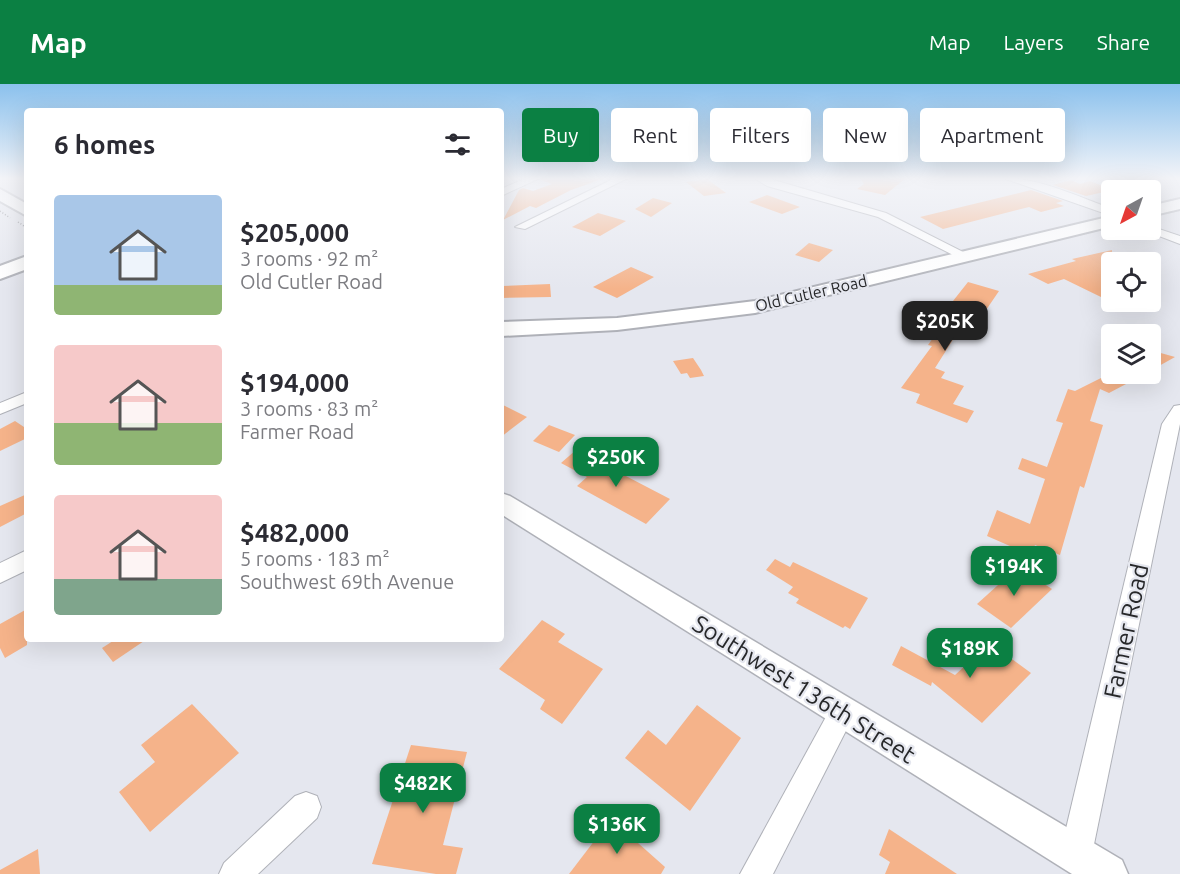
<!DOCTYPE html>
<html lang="en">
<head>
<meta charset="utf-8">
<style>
	:root { --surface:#fff; --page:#f2f2f3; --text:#2b2b33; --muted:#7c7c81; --accent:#0b8043 }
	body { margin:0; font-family:Ubuntu,sans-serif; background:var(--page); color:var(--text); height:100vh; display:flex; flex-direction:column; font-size:22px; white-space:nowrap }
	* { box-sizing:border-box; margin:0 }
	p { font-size:20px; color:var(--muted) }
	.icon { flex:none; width:33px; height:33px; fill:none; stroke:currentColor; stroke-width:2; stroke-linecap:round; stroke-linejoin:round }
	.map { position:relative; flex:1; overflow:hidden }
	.sheet { position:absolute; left:24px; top:24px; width:480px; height:534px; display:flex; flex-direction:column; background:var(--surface); border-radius:6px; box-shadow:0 6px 24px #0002 }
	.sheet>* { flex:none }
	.guide { position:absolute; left:522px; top:24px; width:567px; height:54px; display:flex; gap:12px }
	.needle { width:39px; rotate:220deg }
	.fabs { position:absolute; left:1101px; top:96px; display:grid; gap:12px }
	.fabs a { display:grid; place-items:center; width:60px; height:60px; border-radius:6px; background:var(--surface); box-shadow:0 6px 24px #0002; font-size:30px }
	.price { position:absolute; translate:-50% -51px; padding:0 14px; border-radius:12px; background:var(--accent); color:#fff; font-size:20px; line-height:39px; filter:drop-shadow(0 2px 3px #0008) }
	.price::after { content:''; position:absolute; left:50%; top:36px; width:18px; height:14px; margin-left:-9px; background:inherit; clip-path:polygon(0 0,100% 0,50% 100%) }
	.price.on { background:#222; color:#fff }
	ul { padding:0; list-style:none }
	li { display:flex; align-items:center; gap:18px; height:150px; padding:0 30px }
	li span { display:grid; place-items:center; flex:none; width:168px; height:120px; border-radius:6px; color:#555 }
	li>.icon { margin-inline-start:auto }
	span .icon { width:72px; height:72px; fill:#fffc; stroke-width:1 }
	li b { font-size:26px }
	h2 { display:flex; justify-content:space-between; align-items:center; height:72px; padding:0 30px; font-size:26px }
	.chip { padding:0 21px; border-radius:6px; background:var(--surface); box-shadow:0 6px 24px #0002; font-size:21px; line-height:54px }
	.chip.on { background:var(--accent); color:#fff }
	header { display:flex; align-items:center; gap:36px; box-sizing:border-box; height:84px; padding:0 30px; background:var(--accent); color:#fff }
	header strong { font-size:28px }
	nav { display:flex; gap:33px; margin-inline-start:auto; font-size:21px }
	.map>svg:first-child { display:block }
	.building { fill:#f5b38a }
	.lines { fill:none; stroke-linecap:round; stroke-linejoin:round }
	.minor-casing { stroke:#afb1b8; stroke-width:2 }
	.tertiary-casing { stroke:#afb1b8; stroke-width:3 }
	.secondary-casing { stroke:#afb1b8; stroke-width:4 }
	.path { stroke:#85868b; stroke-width:1.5; stroke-dasharray:1 2; stroke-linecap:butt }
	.minor { fill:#fff; fill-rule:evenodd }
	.tertiary { fill:#fff; fill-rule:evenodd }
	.secondary { fill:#fff; fill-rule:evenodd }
	.labels { text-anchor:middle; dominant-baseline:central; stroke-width:4.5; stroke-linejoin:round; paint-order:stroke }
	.far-street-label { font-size:16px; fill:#27282a; stroke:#e5e7ef }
	.near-street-label { font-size:24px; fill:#27282a; stroke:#e5e7ef }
</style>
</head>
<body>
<header>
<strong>Map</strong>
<nav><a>Map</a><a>Layers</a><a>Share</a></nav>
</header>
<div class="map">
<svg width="1180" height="790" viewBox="0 0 1180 790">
	<rect width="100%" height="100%" fill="#e5e7ef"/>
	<g class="building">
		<polygon points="542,94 605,94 571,106 536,124 530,122 503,136 519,106 523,104 533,107 552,100 541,96"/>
		<polygon points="860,94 906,94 885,111 857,105 864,100"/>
		<polygon points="707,95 726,109 704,112 686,98"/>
		<polygon points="1071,96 1080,100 1090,97 1113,106 1086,112 1053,101"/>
		<polygon points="1031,106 1063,117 1056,119 1064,122 1041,128 1029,123 943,145 920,133"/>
		<polygon points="767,111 800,123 782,130 749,118"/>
		<polygon points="653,114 672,119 651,133 635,125"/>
		<polygon points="598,129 626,137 600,152 572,143"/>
		<polygon points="809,159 833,166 819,178 795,171"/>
		<polygon points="1112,166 1112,212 1103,214 1064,195 1048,200 1028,190 1076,177 1072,175"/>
		<polygon points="631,183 654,193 617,214 593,203"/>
		<polygon points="968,198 999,207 982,232 975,229 972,234 968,232 935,284 945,288 941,294 964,302 953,320 974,327 967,339 916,319 920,310 901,304 932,262 928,261 933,254 904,245 914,232 940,240 957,218 953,217"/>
		<polygon points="550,200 551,213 501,214 501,202"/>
		<polygon points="1150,266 1175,273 1150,287"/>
		<polygon points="693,274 701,286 704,292 690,294 687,289 681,290 673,277"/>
		<polygon points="1109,290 1145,290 1109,309 1100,305 1090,337 1103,341 1084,404 1080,402 1060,471 1035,461 1031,471 987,452 997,426 1030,440 1045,395 1018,385 1022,374 1047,383 1063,339 1056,337 1068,305 1075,307"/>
		<polygon points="501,320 527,333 501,353"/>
		<polygon points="15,337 27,345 27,354 0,367 0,345"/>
		<polygon points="549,341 575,351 559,368 533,357"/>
		<polygon points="576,366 670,415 646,440 577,402 587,393 561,379"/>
		<polygon points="27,410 27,429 0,443 0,422"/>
		<polygon points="775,475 790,483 793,478 868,514 850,545 845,542 843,544 796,519 799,515 788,509 793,503 766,486"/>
		<polygon points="1018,483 1052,505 1011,544 977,520"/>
		<polygon points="27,525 27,561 5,574 0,564 0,540"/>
		<polygon points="542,536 565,550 558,558 603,585 562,640 540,625 545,616 499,585"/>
		<polygon points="116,555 147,555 113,578 102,564"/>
		<polygon points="990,559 1031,589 982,639 932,598 931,602 892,581 901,562 955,591"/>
		<polygon points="192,620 239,669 150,748 119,708 155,678 141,661"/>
		<polygon points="697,621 741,654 690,727 625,674 648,646 666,661"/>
		<polygon points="411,661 467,668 443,761 463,764 456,790 436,790 372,780"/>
		<polygon points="611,735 665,783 661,790 569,790"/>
		<polygon points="889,745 957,790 885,790 890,778 879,771"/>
		<polygon points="38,765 40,790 0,790 0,786"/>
	</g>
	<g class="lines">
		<g class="minor-casing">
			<g id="minor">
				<polygon points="526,94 540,94 501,112 501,105"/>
				<polygon points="615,94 628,94 525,145 515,143"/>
				<polygon points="754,94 767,94 886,129 973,173 971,176 963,176 878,133 767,102"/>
				<path d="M1003,94c37,0 74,18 109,31v7z"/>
				<polygon points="1150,142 1180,152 1180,160 1146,147 1144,146 1150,146"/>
				<polygon points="27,308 27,319 0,330 0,319"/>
				<polygon points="1180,321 1180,340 1092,770 1087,781 1076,786 1065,781 1060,770 1162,340 1174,322"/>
				<polygon points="27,466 27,486 0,499 0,479"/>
				<polygon points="842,616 851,620 855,629 773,790 740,790 833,620"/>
				<polygon points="306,708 317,712 321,723 317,734 258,790 219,790 224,779 295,712"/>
			</g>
		</g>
		<g class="tertiary-casing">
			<polygon id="tertiary" points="501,409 510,412 1122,776 1128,790 1072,790 501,430"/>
		</g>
		<g class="secondary-casing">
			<g id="secondary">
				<polygon points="0,105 27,120 27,132 0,117"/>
				<polygon points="1180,115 1180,125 1150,132 1150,122"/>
				<polygon points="1112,132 1112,142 755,229 617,246 501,252 501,238 617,234 755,217"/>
				<polygon points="27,172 27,185 0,195 0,182"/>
			</g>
		</g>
		<g class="path">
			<polyline points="0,127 10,134"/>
			<polyline points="18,138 27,144"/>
		</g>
		<use href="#minor" class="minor"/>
		<use href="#tertiary" class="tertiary"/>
		<use href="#secondary" class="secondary"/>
	</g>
	<linearGradient id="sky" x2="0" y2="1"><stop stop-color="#8bc1ed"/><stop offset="0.46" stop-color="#f3f4f8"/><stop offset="1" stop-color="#f3f4f8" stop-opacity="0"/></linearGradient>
	<rect width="1180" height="205" fill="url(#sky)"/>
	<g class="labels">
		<g class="far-street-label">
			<text transform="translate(811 209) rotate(-13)">Old Cutler Road</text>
		</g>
		<g class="near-street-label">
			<text transform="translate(1126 547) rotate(-78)">Farmer Road</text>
			<text transform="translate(804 605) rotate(32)">Southwest 136th Street</text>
		</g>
	</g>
</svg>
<div class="fabs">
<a><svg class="needle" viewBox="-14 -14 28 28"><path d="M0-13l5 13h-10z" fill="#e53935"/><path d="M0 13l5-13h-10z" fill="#7c7c81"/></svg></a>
<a><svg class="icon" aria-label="locate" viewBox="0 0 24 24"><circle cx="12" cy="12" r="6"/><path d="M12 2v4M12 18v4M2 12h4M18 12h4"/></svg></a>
<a><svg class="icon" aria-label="layers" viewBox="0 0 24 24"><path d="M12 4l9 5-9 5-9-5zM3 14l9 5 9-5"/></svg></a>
</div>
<b class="price on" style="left:945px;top:268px">$205K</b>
<b class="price" style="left:616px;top:404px">$250K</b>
<b class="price" style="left:1014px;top:513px">$194K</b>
<b class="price" style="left:970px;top:595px">$189K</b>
<b class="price" style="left:423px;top:730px">$482K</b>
<b class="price" style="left:617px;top:771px">$136K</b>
<div class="guide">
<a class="chip on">Buy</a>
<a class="chip">Rent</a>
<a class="chip">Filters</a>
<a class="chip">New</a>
<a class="chip">Apartment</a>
</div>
<section class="sheet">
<h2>6 homes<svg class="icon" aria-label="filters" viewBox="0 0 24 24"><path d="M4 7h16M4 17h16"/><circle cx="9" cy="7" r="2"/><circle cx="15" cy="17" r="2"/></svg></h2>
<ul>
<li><span style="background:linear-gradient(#a9c7e8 75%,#8fb573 0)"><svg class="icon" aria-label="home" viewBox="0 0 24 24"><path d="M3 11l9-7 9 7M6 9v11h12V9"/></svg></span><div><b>$205,000</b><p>3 rooms · 92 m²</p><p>Old Cutler Road</p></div></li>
<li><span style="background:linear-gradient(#f6c9c9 65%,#8fb573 0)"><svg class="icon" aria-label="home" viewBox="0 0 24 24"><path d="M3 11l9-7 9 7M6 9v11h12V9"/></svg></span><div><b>$194,000</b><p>3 rooms · 83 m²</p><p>Farmer Road</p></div></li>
<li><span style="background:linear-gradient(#f6c9c9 70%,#7fa58c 0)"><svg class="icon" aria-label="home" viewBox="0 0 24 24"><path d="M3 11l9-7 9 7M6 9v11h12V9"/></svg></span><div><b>$482,000</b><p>5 rooms · 183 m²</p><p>Southwest 69th Avenue</p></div></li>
</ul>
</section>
</div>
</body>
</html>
